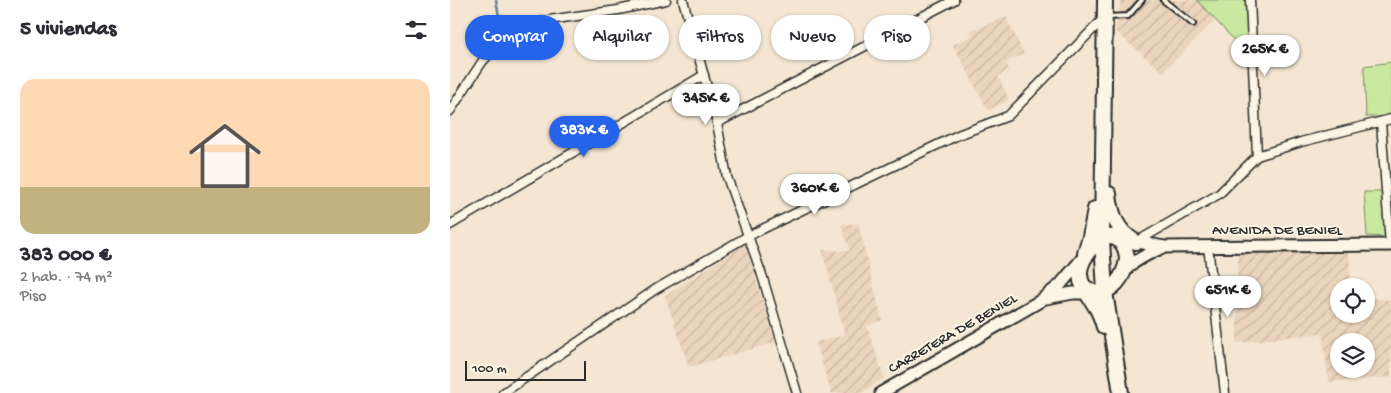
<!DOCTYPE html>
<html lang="es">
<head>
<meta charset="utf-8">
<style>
	:root { --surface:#fff; --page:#f2f2f3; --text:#2b2b33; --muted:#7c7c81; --line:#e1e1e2; --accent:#2563eb }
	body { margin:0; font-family:"Gochi Hand",sans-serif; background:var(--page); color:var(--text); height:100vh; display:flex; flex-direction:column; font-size:19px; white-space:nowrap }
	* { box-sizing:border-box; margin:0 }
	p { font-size:16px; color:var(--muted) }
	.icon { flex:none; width:28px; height:28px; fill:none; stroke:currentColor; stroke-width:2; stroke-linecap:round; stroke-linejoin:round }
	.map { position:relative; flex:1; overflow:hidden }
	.panel { display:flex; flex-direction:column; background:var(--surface); width:450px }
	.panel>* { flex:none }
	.hud { position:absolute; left:15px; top:15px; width:475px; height:45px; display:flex; gap:10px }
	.fabs { position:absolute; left:880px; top:278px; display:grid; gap:10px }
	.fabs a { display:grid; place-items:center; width:45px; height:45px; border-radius:50%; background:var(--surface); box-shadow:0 1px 4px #0004; font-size:25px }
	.scale { position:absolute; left:15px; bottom:12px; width:121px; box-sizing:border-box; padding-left:5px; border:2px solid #2b2b2b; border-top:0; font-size:14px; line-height:18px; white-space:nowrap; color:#2b2b2b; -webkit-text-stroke:4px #fcf5e5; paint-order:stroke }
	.price { position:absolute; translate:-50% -42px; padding:0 11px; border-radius:18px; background:#fff; color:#222; font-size:16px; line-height:32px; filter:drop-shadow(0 1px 2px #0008) }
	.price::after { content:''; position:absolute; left:50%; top:30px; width:15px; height:11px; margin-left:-8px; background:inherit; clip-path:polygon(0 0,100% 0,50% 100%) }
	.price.selected { background:var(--accent); color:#fff }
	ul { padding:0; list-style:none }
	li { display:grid; align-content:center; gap:10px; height:265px; padding:0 20px }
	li+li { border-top:1px solid var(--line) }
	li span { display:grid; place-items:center; height:155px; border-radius:15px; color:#555 }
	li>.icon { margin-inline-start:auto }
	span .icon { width:90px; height:90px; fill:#fffc; stroke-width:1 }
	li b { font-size:21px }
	h2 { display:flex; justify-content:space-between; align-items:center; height:60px; padding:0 20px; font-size:21px }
	.pill { padding:0 18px; border-radius:22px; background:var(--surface); box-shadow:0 1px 4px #0004; font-size:18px; line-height:45px }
	.pill.selected { background:var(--accent); color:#fff }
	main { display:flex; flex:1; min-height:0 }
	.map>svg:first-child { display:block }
	.industrial { fill:url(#industrial-furrows); fill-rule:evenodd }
	.green { fill:#c9e8a0; stroke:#7a8a66 }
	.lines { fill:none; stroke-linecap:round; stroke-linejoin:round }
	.stream { stroke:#68849f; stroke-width:2.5 }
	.lane-casing { stroke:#2b2b2b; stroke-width:8 }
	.street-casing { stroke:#2b2b2b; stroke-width:11 }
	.primary-casing { stroke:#2b2b2b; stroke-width:15 }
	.highway-casing { stroke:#2b2b2b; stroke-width:18 }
	.lane { stroke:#fcf5e5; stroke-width:4 }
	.street { stroke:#fcf5e5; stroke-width:8 }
	.primary { stroke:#fcf5e5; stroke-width:11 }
	.highway { stroke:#fcf5e5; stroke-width:14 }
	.labels { text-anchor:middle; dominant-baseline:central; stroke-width:4; stroke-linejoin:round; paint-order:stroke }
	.street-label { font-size:15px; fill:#2b2b2b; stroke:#fcf5e5 }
</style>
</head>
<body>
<main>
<section class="panel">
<h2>5 viviendas<svg class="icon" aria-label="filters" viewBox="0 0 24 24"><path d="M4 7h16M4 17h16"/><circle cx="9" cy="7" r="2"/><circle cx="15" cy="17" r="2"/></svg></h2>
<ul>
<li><span style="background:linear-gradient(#ffd9b3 70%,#c2b280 0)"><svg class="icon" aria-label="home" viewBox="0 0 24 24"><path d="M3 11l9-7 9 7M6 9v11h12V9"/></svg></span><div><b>383 000 €</b><p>2 hab. · 74 m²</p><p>Piso</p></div></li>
</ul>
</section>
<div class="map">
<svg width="941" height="393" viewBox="0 0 941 393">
	<defs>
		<pattern id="industrial-furrows" width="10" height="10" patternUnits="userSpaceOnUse" patternTransform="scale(1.25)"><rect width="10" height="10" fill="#ebd4bc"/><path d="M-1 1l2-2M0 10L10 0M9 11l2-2" fill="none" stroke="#cab6a2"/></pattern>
	</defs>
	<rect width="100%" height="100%" fill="#f4e6d2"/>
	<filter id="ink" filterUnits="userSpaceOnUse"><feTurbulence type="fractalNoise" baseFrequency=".02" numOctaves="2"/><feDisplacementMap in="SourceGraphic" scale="10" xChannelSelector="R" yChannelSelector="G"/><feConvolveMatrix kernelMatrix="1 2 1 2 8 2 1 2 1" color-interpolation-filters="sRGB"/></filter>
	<g filter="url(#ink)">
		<g class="industrial">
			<polygon points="673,0 747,0 765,20 713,72 665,31 671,2"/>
			<polygon points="556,17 574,54 556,62 559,70 548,76 559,100 538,110 503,45 524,35 520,31"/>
			<polygon points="408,223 432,320 417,326 434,378 412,393 381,393 366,342 395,335 372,250 400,251 391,225"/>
			<polygon points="295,244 326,342 239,367 215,296"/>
			<path d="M788,251l111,1 2,34h-12v28h27v-16l25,2v77l-62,5 -7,-49 -85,10zM889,341h27v28h-27z"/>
		</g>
		<g class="green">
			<polygon points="747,0 796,0 798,50 795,52"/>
			<polygon points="941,62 941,114 929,117 916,117 914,66"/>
			<polygon points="914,192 933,192 937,237 917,236"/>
		</g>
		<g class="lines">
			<polyline class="stream" points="46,0 50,22 54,30"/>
			<g class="lane-casing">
				<g id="lane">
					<polyline points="713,0 743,24"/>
					<polyline points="657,17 678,16 692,0"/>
				</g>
			</g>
			<g class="street-casing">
				<g id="street">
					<polyline points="233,0 267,123"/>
					<polyline points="800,0 807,156"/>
					<polyline points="0,111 32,62 51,41 65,29 99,20 168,10 216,0"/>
					<polyline points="931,122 940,245"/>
					<polyline points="0,225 254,75"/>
					<polyline points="686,242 769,194 807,156 851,142 941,119"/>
					<polyline points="758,246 775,393"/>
					<polyline points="53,393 206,289 298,236 508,135 558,116 654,18"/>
					<polyline points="347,393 312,275 277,177 267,123 504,0"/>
				</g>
			</g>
			<g class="primary-casing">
				<g id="primary">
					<polyline points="678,240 714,247 941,245"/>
					<path d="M673,272c11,-12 26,-19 41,-25"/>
					<polyline points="596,298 623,293 642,293"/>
					<polyline points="431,393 590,301 610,285 632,259"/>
				</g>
			</g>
			<g class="highway-casing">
				<g id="highway">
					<polyline points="655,0 652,239 655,292 671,393"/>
					<path d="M659,194c2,20 8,38 27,48"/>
					<polyline points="635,253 640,237 645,209"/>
					<path d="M631,281l3,6 11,6c18,0 29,-16 32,-33 0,-6 -2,-13 -6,-18 -16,-18 -43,16 -41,33 1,13 11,23 17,34 3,5 5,11 7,18"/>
				</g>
			</g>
			<use href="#lane" class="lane"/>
			<use href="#street" class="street"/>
			<use href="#primary" class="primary"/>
			<use href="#highway" class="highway"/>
		</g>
	</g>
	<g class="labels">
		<g class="street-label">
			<text x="827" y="231">AVENIDA DE BENIEL</text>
			<text transform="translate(503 334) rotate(-30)">CARRETERA DE BENIEL</text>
		</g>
	</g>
</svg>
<div class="fabs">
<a><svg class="icon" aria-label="locate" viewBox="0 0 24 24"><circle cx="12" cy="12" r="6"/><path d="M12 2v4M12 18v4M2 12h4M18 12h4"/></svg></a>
<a><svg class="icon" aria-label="layers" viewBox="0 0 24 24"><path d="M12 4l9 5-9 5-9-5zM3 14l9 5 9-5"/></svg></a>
</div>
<div class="scale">100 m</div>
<b class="price" style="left:815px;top:77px">265K €</b>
<b class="price" style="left:256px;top:126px">345K €</b>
<b class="price selected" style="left:134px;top:158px">383K €</b>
<b class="price" style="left:365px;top:216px">360K €</b>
<b class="price" style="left:778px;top:318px">651K €</b>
<div class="hud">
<a class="pill selected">Comprar</a>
<a class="pill">Alquilar</a>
<a class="pill">Filtros</a>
<a class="pill">Nuevo</a>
<a class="pill">Piso</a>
</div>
</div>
</main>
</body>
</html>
